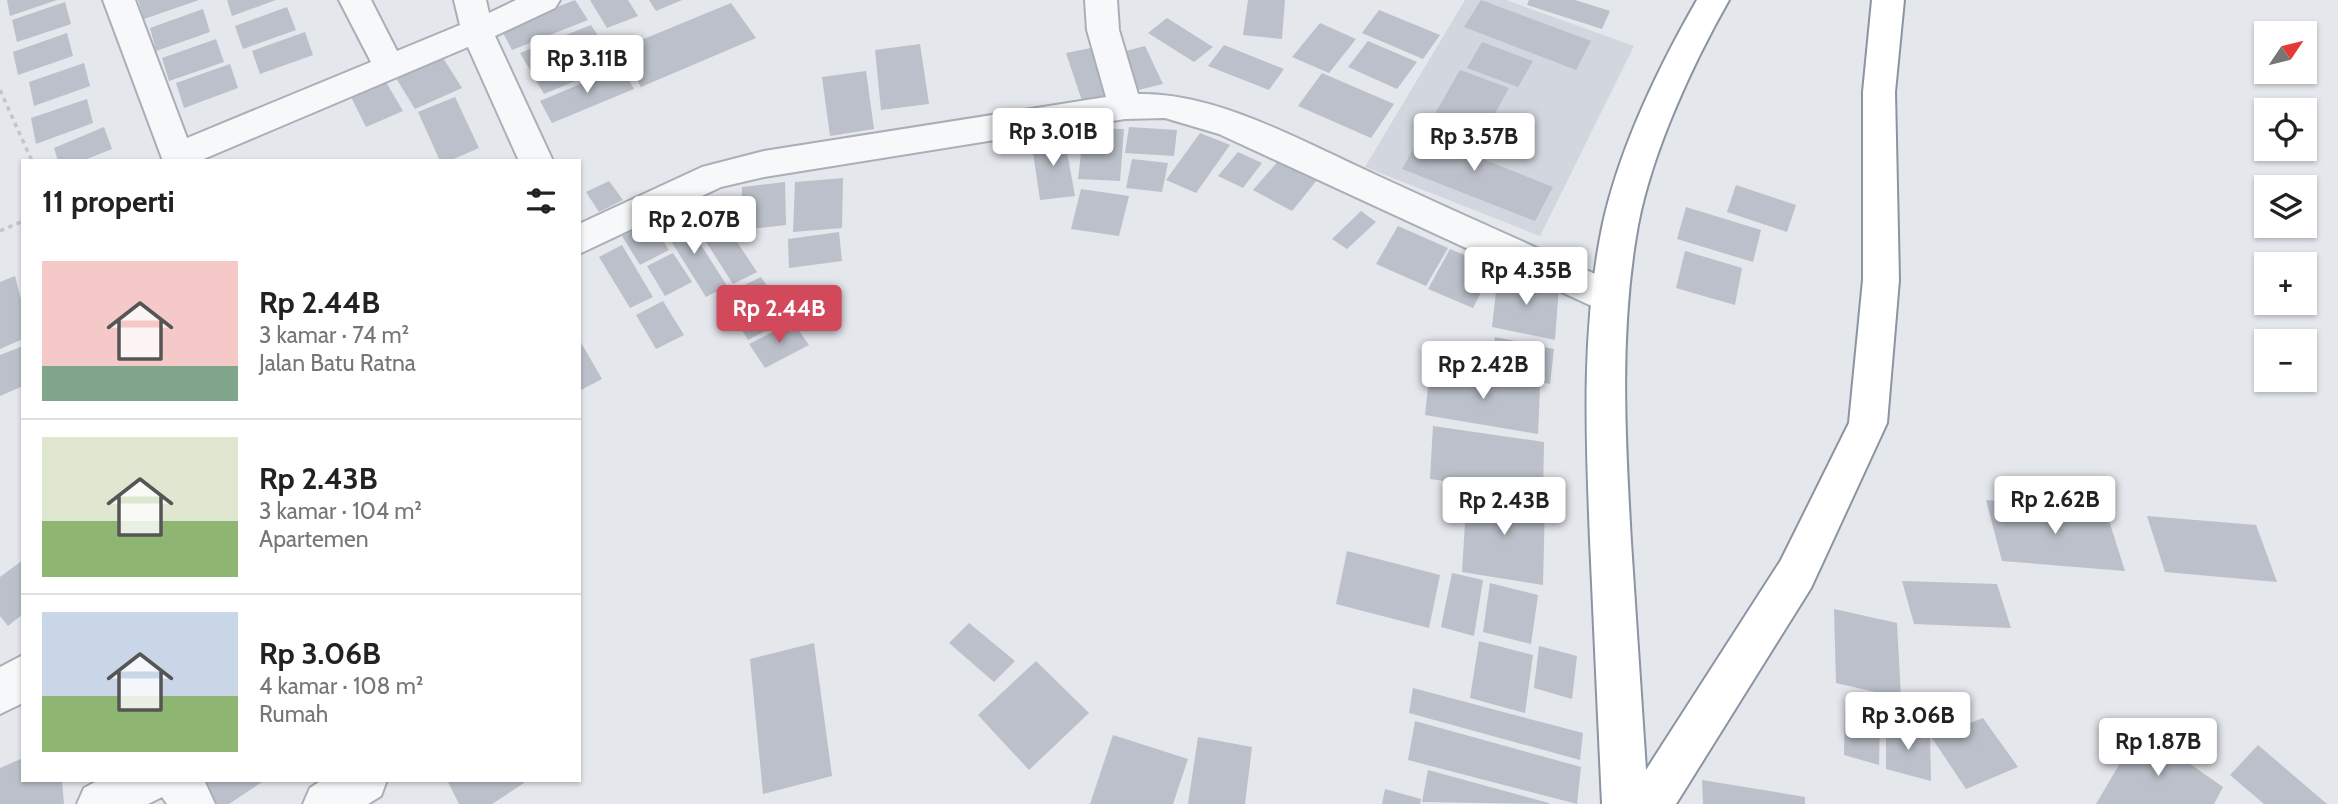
<!DOCTYPE html>
<html lang="id">
<head>
<meta charset="utf-8">
<style>
	:root { --surface:#fff; --page:#f2f2f2; --text:#222; --muted:#767676; --line:#e0e0e0; --accent:#d1495b }
	body { margin:0; font-family:Cabin,sans-serif; background:var(--page); color:var(--text); height:100vh; display:flex; flex-direction:column; font-size:26px; white-space:nowrap }
	* { box-sizing:border-box; margin:0 }
	p { font-size:23px; color:var(--muted) }
	.icon { flex:none; width:38px; height:38px; fill:none; stroke:currentColor; stroke-width:2; stroke-linecap:round; stroke-linejoin:round }
	.map { position:relative; flex:1; overflow:hidden }
	.sheet { position:absolute; left:21px; top:159px; width:560px; height:623px; display:flex; flex-direction:column; background:var(--surface); border-radius:0px; box-shadow:0 2px 5px #0004 }
	.sheet>* { flex:none }
	.needle { width:46px; rotate:55deg }
	.controls { position:absolute; left:2254px; top:21px; display:grid; gap:14px }
	.controls a { display:grid; place-items:center; width:63px; height:63px; border-radius:0px; background:var(--surface); box-shadow:0 2px 5px #0004; font-size:35px }
	.price { position:absolute; translate:-50% -60px; padding:0 16px; border-radius:7px; background:#fff; color:#222; font-size:23px; line-height:46px; filter:drop-shadow(0 2px 4px #0008) }
	.price::after { content:''; position:absolute; left:50%; top:42px; width:21px; height:16px; margin-left:-10px; background:inherit; clip-path:polygon(0 0,100% 0,50% 100%) }
	.price.on { background:var(--accent); color:#fff }
	ul { padding:0; list-style:none }
	li { display:flex; align-items:center; gap:21px; height:175px; padding:0 21px }
	li+li { border-top:2px solid var(--line) }
	li span { display:grid; place-items:center; flex:none; width:196px; height:140px; border-radius:0px; color:#555 }
	li>.icon { margin-inline-start:auto }
	span .icon { width:84px; height:84px; fill:#fffc; stroke-width:1 }
	li b { font-size:30px }
	h2 { display:flex; justify-content:space-between; align-items:center; height:84px; padding:0 21px; font-size:30px }
	.map>svg:first-child { display:block }
	.built { fill:#d2d6de }
	.building { fill:#bbc0ca }
	.lines { fill:none; stroke-linecap:round; stroke-linejoin:round }
	.minor-casing { stroke:#a9aeb7; stroke-width:4 }
	.highway-casing { stroke:#8b94a3; stroke-width:4 }
	.path { stroke:#c2c5cb; stroke-width:3.5; stroke-dasharray:4.5 4.5; stroke-linecap:butt }
	.minor { fill:#f7f8fa; fill-rule:evenodd }
	.highway { fill:#fff; fill-rule:evenodd }
</style>
</head>
<body>
<div class="map">
<svg width="2338" height="804" viewBox="0 0 2338 804">
	<rect width="100%" height="100%" fill="#e4e7ec"/>
	<polygon class="built" points="1465,0 1506,0 1634,46 1540,236 1365,167"/>
	<g class="building">
		<polygon points="7,0 57,0 10,16"/>
		<polygon points="138,0 199,0 144,19"/>
		<polygon points="227,0 276,0 232,16"/>
		<polygon points="575,0 588,20 512,50 501,29"/>
		<polygon points="590,0 628,0 638,16 607,28"/>
		<polygon points="649,0 682,0 656,11"/>
		<polygon points="1248,0 1285,0 1282,39 1243,35"/>
		<polygon points="1481,0 1591,41 1576,70 1464,27"/>
		<polygon points="1529,0 1575,0 1610,11 1602,29 1527,5"/>
		<polygon points="65,2 71,24 17,42 12,20"/>
		<polygon points="731,3 756,38 641,87 617,50"/>
		<polygon points="287,7 296,30 243,49 235,26"/>
		<polygon points="203,9 210,32 156,51 150,28"/>
		<polygon points="1379,10 1440,35 1423,59 1362,33"/>
		<polygon points="1167,18 1213,47 1194,62 1148,33"/>
		<polygon points="1320,23 1356,39 1329,73 1292,57"/>
		<polygon points="591,25 603,44 532,73 520,53"/>
		<polygon points="305,32 313,55 260,74 252,51"/>
		<polygon points="67,33 73,56 18,75 13,52"/>
		<polygon points="216,39 224,62 169,81 162,58"/>
		<polygon points="1368,41 1417,62 1397,89 1348,67"/>
		<polygon points="1482,42 1533,61 1518,87 1467,68"/>
		<polygon points="920,44 929,104 881,110 875,50"/>
		<polygon points="1224,45 1284,69 1269,90 1208,66"/>
		<polygon points="1145,46 1163,84 1130,92 1114,54"/>
		<polygon points="1096,47 1113,95 1082,101 1066,53"/>
		<polygon points="609,48 618,63 544,94 535,79"/>
		<polygon points="438,50 462,88 415,109 391,70"/>
		<polygon points="84,63 90,86 34,106 29,82"/>
		<polygon points="230,64 238,88 184,108 176,83"/>
		<polygon points="621,67 634,89 552,123 540,101"/>
		<polygon points="1460,70 1509,88 1483,135 1433,117"/>
		<polygon points="866,71 874,129 830,136 822,77"/>
		<polygon points="1322,73 1394,104 1371,138 1298,106"/>
		<polygon points="386,82 403,111 366,127 351,97"/>
		<polygon points="455,97 479,148 449,161 440,161 418,112"/>
		<polygon points="87,99 93,123 36,144 31,118"/>
		<polygon points="1427,124 1479,143 1473,155 1553,187 1535,221 1402,169"/>
		<polygon points="104,127 112,149 82,161 58,161 54,148"/>
		<polygon points="1129,127 1177,130 1174,156 1125,153"/>
		<polygon points="1084,128 1124,129 1120,181 1078,179"/>
		<polygon points="1200,133 1230,145 1196,193 1166,180"/>
		<polygon points="1064,135 1075,196 1040,200 1031,139"/>
		<polygon points="1238,152 1262,163 1243,188 1218,176"/>
		<polygon points="1132,159 1168,163 1162,192 1126,188"/>
		<polygon points="1279,160 1317,180 1292,211 1253,190"/>
		<polygon points="843,178 842,228 793,232 795,182"/>
		<polygon points="609,181 623,200 599,212 586,192"/>
		<polygon points="785,182 786,225 741,230 742,187"/>
		<polygon points="1736,185 1796,205 1787,232 1727,212"/>
		<polygon points="1081,189 1129,196 1119,236 1071,229"/>
		<polygon points="708,198 757,272 733,284 685,209"/>
		<polygon points="1686,207 1761,230 1753,262 1677,239"/>
		<polygon points="1361,211 1376,222 1347,249 1332,239"/>
		<polygon points="682,215 727,286 706,297 661,225"/>
		<polygon points="651,222 669,250 640,265 622,236"/>
		<polygon points="1398,226 1448,248 1426,286 1376,264"/>
		<polygon points="839,232 842,261 789,268 788,239"/>
		<polygon points="622,245 653,297 630,308 599,257"/>
		<polygon points="1450,249 1494,267 1473,308 1428,289"/>
		<polygon points="1685,251 1742,268 1735,305 1676,288"/>
		<polygon points="673,253 692,282 665,296 647,266"/>
		<polygon points="1498,274 1559,286 1555,340 1492,327"/>
		<polygon points="15,276 23,307 23,339 0,349 0,282"/>
		<polygon points="761,277 776,300 745,316 730,292"/>
		<polygon points="782,299 793,316 748,340 737,322"/>
		<polygon points="663,301 684,335 656,349 636,315"/>
		<polygon points="793,322 809,345 765,368 749,344"/>
		<polygon points="1495,337 1554,349 1550,384 1490,372"/>
		<polygon points="579,339 602,379 579,391"/>
		<polygon points="23,346 23,386 0,396 0,355"/>
		<polygon points="1430,369 1540,387 1538,434 1425,415"/>
		<polygon points="1433,426 1544,442 1543,495 1430,479"/>
		<polygon points="1467,489 1545,501 1543,585 1462,572"/>
		<polygon points="1986,500 2106,511 2125,571 2002,561"/>
		<polygon points="2147,516 2256,525 2277,582 2165,572"/>
		<polygon points="1347,551 1440,575 1429,628 1336,604"/>
		<polygon points="23,560 23,614 8,626 0,616 0,577"/>
		<polygon points="1452,573 1483,580 1474,636 1441,627"/>
		<polygon points="1902,581 1997,584 2011,628 1914,624"/>
		<polygon points="1490,583 1538,595 1531,644 1483,632"/>
		<polygon points="1834,609 1897,623 1901,698 1836,683"/>
		<polygon points="969,623 1015,661 994,682 949,643"/>
		<polygon points="1479,641 1533,655 1525,713 1470,698"/>
		<polygon points="814,643 832,776 763,794 750,659"/>
		<polygon points="1539,646 1577,656 1572,699 1534,688"/>
		<polygon points="1036,661 1089,713 1029,770 978,715"/>
		<polygon points="1413,688 1583,733 1580,760 1409,713"/>
		<polygon points="1845,709 1880,718 1879,765 1844,755"/>
		<polygon points="1983,718 2018,767 1966,789 1932,738"/>
		<polygon points="1415,721 1581,767 1577,804 1408,760"/>
		<polygon points="1886,722 1930,734 1931,781 1886,769"/>
		<polygon points="2140,729 2223,787 2214,804 2096,804"/>
		<polygon points="1113,735 1188,759 1173,804 1090,804"/>
		<polygon points="1198,737 1252,747 1245,804 1188,804"/>
		<polygon points="2258,745 2327,804 2264,804 2230,775"/>
		<polygon points="23,758 23,780 62,780 64,804 0,804 0,768"/>
		<polygon points="1428,770 1549,803 1549,804 1422,802"/>
		<polygon points="205,780 265,780 229,804 215,804"/>
		<polygon points="447,780 523,780 524,783 492,804 459,804"/>
		<polygon points="1702,780 1805,797 1805,804 1703,804"/>
		<polygon points="1385,789 1421,799 1420,804 1382,804"/>
	</g>
	<g class="lines">
		<g class="minor-casing">
			<g id="minor">
				<polygon points="103,0 135,0 187,138 371,62 339,0 371,0 397,51 460,25 454,0 486,0 489,13 516,0 560,0 555,8 495,36 553,161 519,161 468,47 199,161 163,161"/>
				<path d="M1085,0h32l2,30 19,64c79,-2 165,48 236,80 82,38 165,75 248,112l5,11 -5,11 -13,4 -13,-4 -377,-174 -54,-16 -40,1 -361,58 -43,10 -142,67v-30l123,-57 62,-16 342,-54 -19,-67z"/>
				<polygon points="23,655 23,703 0,714 0,667"/>
				<polygon points="99,780 204,780 215,804 167,804 162,797 148,804 77,804 84,788"/>
				<polygon points="322,780 387,780 381,796 368,804 303,804 310,788"/>
			</g>
		</g>
		<g class="highway-casing">
			<path id="highway" d="M1697,0h32c-37,65 -77,152 -91,225 -19,105 -13,211 -7,317 5,76 10,152 15,228l135,-210 68,-137 14,-143v-188l9,-92h32l-9,92 4,188 -12,143 -76,165 -135,216h-74c-4,-88 -8,-176 -12,-264 -4,-105 -9,-213 13,-317 17,-76 55,-155 94,-223z"/>
		</g>
		<g class="path">
			<polyline points="0,90 32,161"/>
			<polyline points="0,231 23,221"/>
		</g>
		<use href="#minor" class="minor"/>
		<use href="#highway" class="highway"/>
	</g>
</svg>
<div class="controls">
<a><svg class="needle" viewBox="-14 -14 28 28"><path d="M0-13l5 13h-10z" fill="#e53935"/><path d="M0 13l5-13h-10z" fill="#767676"/></svg></a>
<a><svg class="icon" aria-label="locate" viewBox="0 0 24 24"><circle cx="12" cy="12" r="6"/><path d="M12 2v4M12 18v4M2 12h4M18 12h4"/></svg></a>
<a><svg class="icon" aria-label="layers" viewBox="0 0 24 24"><path d="M12 4l9 5-9 5-9-5zM3 14l9 5 9-5"/></svg></a>
<a>+</a>
<a>−</a>
</div>
<b class="price" style="left:587px;top:95px">Rp 3.11B</b>
<b class="price" style="left:1053px;top:168px">Rp 3.01B</b>
<b class="price" style="left:1474px;top:173px">Rp 3.57B</b>
<b class="price" style="left:694px;top:256px">Rp 2.07B</b>
<b class="price" style="left:1526px;top:307px">Rp 4.35B</b>
<b class="price on" style="left:779px;top:345px">Rp 2.44B</b>
<b class="price" style="left:1483px;top:401px">Rp 2.42B</b>
<b class="price" style="left:2055px;top:536px">Rp 2.62B</b>
<b class="price" style="left:1504px;top:537px">Rp 2.43B</b>
<b class="price" style="left:1908px;top:752px">Rp 3.06B</b>
<b class="price" style="left:2158px;top:778px">Rp 1.87B</b>
<section class="sheet">
<h2>11 properti<svg class="icon" aria-label="filters" viewBox="0 0 24 24"><path d="M4 7h16M4 17h16"/><circle cx="9" cy="7" r="2"/><circle cx="15" cy="17" r="2"/></svg></h2>
<ul>
<li><span style="background:linear-gradient(#f6c9c9 75%,#7fa58c 0)"><svg class="icon" aria-label="home" viewBox="0 0 24 24"><path d="M3 11l9-7 9 7M6 9v11h12V9"/></svg></span><div><b>Rp 2.44B</b><p>3 kamar · 74 m²</p><p>Jalan Batu Ratna</p></div></li>
<li><span style="background:linear-gradient(#dfe7d0 60%,#8fb573 0)"><svg class="icon" aria-label="home" viewBox="0 0 24 24"><path d="M3 11l9-7 9 7M6 9v11h12V9"/></svg></span><div><b>Rp 2.43B</b><p>3 kamar · 104 m²</p><p>Apartemen</p></div></li>
<li><span style="background:linear-gradient(#c9d6e8 60%,#8fb573 0)"><svg class="icon" aria-label="home" viewBox="0 0 24 24"><path d="M3 11l9-7 9 7M6 9v11h12V9"/></svg></span><div><b>Rp 3.06B</b><p>4 kamar · 108 m²</p><p>Rumah</p></div></li>
</ul>
</section>
</div>
</body>
</html>
